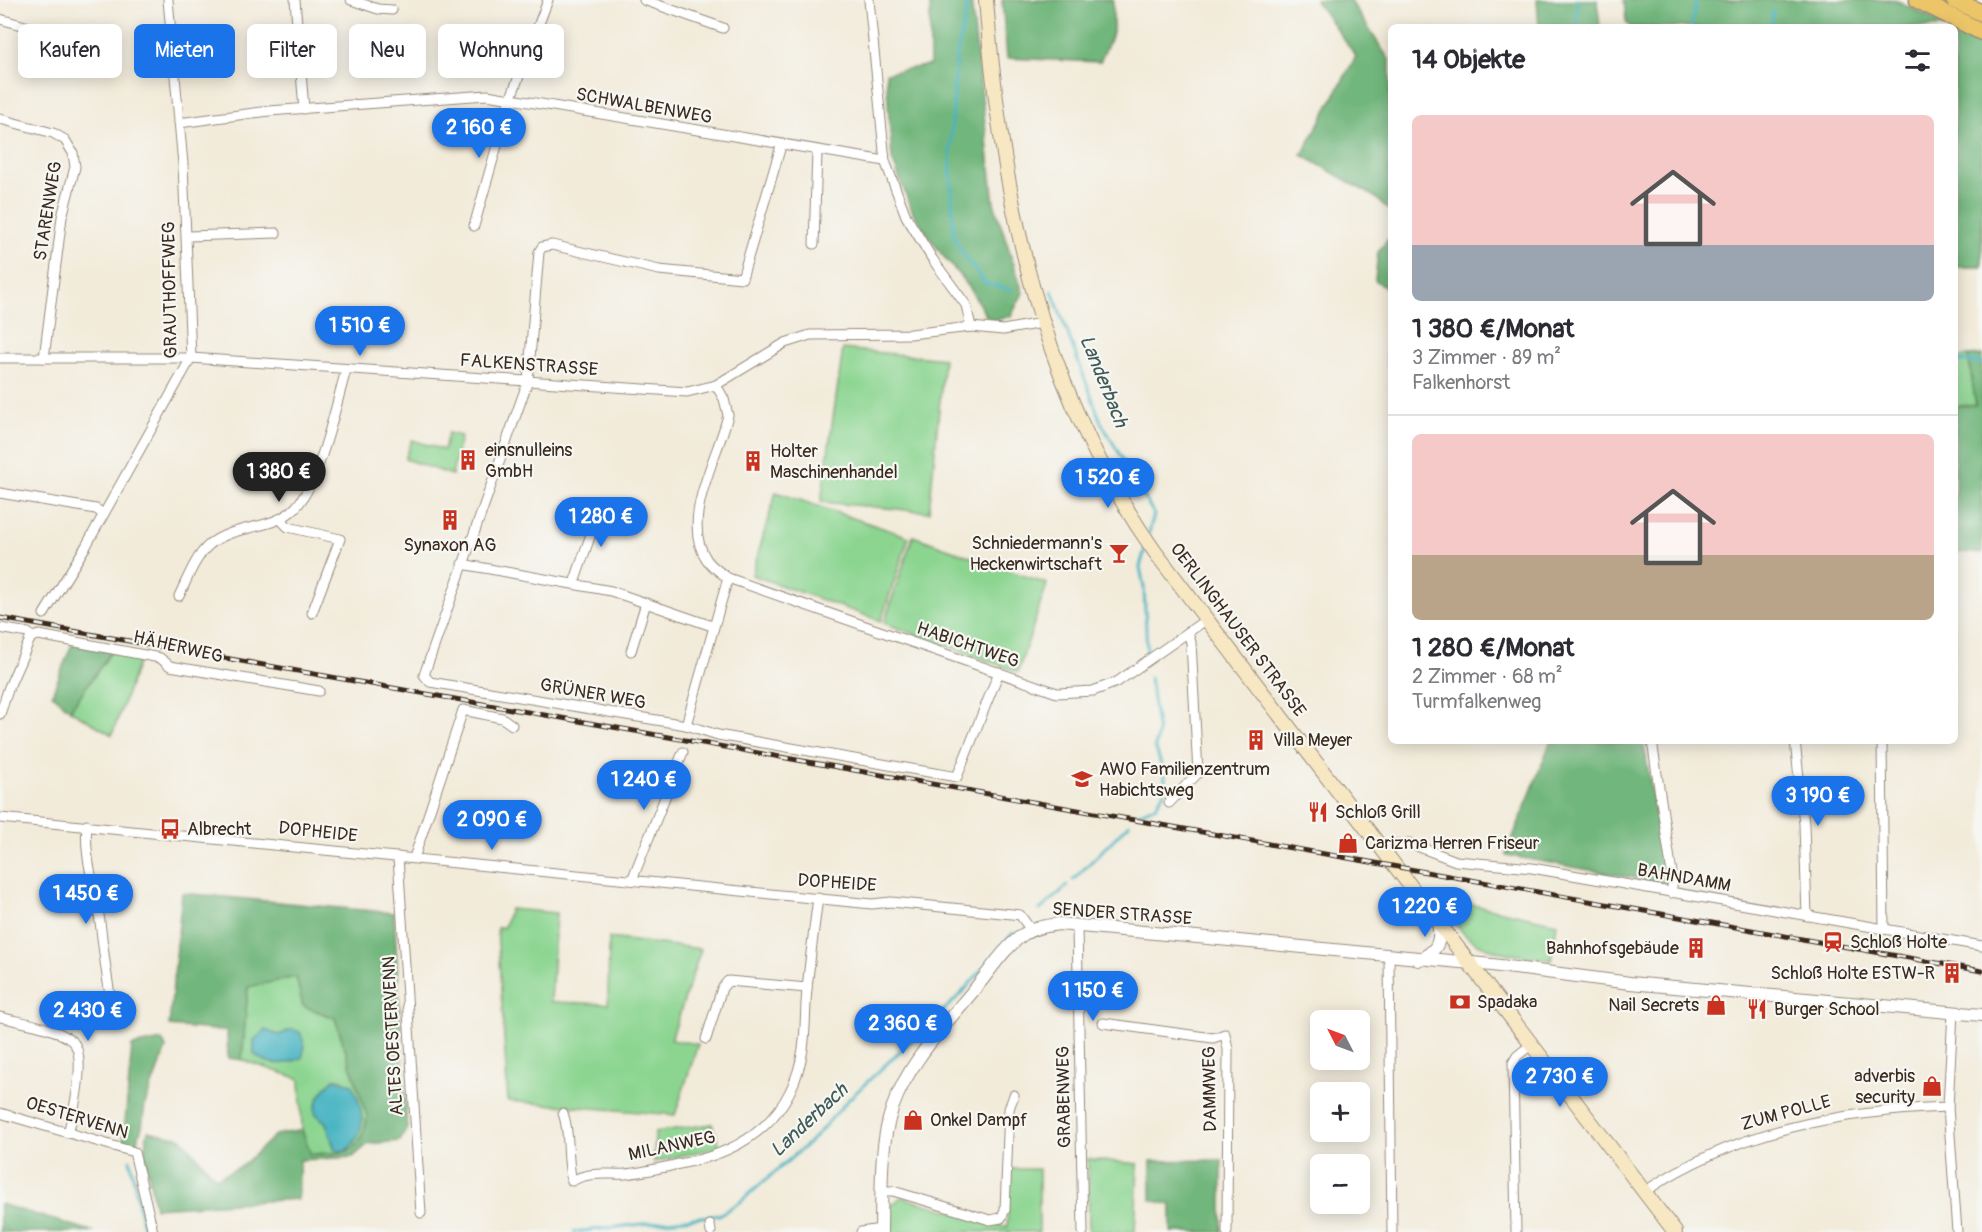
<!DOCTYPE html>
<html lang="de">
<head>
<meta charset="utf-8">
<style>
	:root { --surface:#fff; --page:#f7f7f7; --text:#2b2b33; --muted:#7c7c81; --line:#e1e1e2; --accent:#1a73e8 }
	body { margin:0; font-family:Pangolin,sans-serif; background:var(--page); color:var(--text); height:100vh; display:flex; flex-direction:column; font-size:22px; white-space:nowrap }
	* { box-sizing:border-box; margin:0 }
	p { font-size:20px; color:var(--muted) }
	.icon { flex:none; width:33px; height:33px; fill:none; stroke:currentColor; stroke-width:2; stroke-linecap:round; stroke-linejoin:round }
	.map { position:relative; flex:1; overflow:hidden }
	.drawer { position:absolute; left:1388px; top:24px; width:570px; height:720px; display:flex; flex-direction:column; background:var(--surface); border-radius:9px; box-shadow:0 3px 15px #0003 }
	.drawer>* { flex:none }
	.guide { position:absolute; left:18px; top:24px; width:570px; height:54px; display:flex; gap:12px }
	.needle { width:39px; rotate:312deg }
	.fabs { position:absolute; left:1310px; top:1010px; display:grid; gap:12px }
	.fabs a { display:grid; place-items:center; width:60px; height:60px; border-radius:9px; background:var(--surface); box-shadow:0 3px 15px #0003; font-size:30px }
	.price { position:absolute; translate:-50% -51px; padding:0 14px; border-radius:21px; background:var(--accent); color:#fff; font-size:20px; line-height:39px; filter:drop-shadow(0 2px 3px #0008) }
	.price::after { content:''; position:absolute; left:50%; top:36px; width:18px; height:14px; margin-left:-9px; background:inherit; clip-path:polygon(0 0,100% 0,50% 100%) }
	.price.current { background:#222; color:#fff }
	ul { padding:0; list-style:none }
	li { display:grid; align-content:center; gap:12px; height:318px; padding:0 24px }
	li+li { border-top:2px solid var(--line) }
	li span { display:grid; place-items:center; height:186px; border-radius:9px; color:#555 }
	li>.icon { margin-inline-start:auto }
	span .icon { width:108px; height:108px; fill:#fffc; stroke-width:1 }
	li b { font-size:26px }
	h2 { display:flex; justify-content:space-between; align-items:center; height:72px; padding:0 24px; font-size:26px }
	.pill { padding:0 21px; border-radius:9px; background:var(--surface); box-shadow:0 3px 15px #0003; font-size:21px; line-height:54px }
	.pill.current { background:var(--accent); color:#fff }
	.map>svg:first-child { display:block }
	.green { fill:#8cd591; stroke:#648058; stroke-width:1.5; fill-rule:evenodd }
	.forest { fill:#71b67b; stroke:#56704c; stroke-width:1.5 }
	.water { fill:#46b4c2; stroke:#406f70; stroke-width:1.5 }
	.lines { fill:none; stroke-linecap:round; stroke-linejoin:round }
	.stream { stroke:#46b4c2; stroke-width:3 }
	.minor-casing { stroke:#968a7c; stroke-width:11 }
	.tertiary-casing { stroke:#968a7c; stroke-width:14 }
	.secondary-casing { stroke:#968a7c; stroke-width:16 }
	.motorway-casing { stroke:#968a7c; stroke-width:19 }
	.minor { stroke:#fff; stroke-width:9 }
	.tertiary { stroke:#fff; stroke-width:12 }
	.secondary { stroke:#f7e8c3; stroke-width:14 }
	.motorway { stroke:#ecc569; stroke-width:16 }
	.rail-casing { stroke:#3b2a1e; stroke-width:5 }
	.rail { stroke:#f6f6f2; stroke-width:3; stroke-dasharray:9; stroke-linecap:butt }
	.labels { text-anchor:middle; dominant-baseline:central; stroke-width:4.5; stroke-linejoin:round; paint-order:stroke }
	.street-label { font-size:18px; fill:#3b2a1e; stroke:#f6f6f2 }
	.poi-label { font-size:18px; fill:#3b2a1e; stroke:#f6f6f2; text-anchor:start }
	.water-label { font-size:20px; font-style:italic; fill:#3f5a57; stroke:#f6f6f2 }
</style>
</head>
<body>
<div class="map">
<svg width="1982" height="1232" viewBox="0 0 1982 1232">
	<rect width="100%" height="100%" fill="#f6f6f2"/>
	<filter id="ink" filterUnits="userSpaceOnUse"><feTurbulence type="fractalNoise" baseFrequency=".0167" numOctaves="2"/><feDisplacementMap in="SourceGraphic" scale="12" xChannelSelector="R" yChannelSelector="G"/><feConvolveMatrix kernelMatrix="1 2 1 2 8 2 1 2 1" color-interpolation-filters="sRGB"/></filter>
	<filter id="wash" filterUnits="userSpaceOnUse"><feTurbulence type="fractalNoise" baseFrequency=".008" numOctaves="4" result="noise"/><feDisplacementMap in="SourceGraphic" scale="24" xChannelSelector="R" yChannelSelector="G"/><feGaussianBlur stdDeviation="1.35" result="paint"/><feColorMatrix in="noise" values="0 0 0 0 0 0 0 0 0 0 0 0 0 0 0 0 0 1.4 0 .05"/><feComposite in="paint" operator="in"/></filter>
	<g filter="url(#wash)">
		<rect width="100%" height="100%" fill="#f2ebda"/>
		<g class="green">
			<polygon points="1390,286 1390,360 1387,364 1387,288"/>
			<polygon points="843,349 944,359 929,512 821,502"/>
			<polygon points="1968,356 1976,405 1955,406 1955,358"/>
			<polygon points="448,433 461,436 452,475 405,459 412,440 444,450"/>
			<polygon points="776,492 909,537 881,621 752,575"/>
			<polygon points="913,536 1047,584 1018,672 884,623"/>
			<polygon points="111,652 140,657 112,735 70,710"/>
			<path d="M1437,897l120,26 -6,37c-28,-5 -64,-5 -86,-25 -11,-11 -19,-26 -28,-38z"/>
			<polygon points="510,909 556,913 551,1002 608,1004 609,938 701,949 671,1040 698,1044 675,1115 508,1101 497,928 504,927"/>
			<path d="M296,977l7,29 32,12 32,98c-5,40 -22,36 -57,38l-8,-24 -2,-51 -58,-19 6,-73zM334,1079h9l-8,71 -9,-27 -11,-10c-1,-12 10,-26 19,-34z"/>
			<polygon points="712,1124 720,1147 654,1162 655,1132"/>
			<polygon points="1088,1159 1138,1164 1135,1232 1089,1232"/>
			<polygon points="1010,1169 1039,1169 1039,1232 891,1232 891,1206 901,1197 1007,1227"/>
		</g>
		<g class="forest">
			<polygon points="930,0 971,0 994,203 1023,293 1011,316 993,321 986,316 969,287 940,252 913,213 892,159 886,73 930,65"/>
			<polygon points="1002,0 1113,0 1113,32 1100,62 1007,58"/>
			<polygon points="1315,0 1350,0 1390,61 1390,211 1375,197 1302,155 1356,56"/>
			<polygon points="1537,0 1597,0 1600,27 1539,27"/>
			<polygon points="1624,0 1896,0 1949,27 1630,27 1626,21"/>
			<polygon points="1954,30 1982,44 1982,267 1955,267"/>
			<polygon points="1390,237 1390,286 1387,288 1375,280 1378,252"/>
			<polygon points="1982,355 1982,553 1955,552 1955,406 1976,405 1968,356"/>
			<polygon points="72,644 111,652 70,710 52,694"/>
			<polygon points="1551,741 1643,741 1668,884 1506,855"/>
			<path d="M182,893l212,20 13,215 -7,13 -32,3 -15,13 -53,3 -2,39 -143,9 -11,-56 4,-21 33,7 35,40 26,-12 33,-31 27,-5 9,24c34,-1 51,2 56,-38l-32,-98 -32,-12 -7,-29 -48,10 -6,73 -14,-2 -1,-27 -58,-5z"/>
			<polygon points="162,1040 166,1048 145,1104 142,1127 136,1145 123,1144 132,1046"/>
			<polygon points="1222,1160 1222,1232 1171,1232 1171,1205 1151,1200 1151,1161"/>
			<polygon points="0,1204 95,1232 0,1232"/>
		</g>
		<g class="water">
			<path d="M292,1029l8,3 5,14 -3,12c-17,7 -33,9 -48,-4v-14l11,-10 14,5z"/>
			<path d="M334,1079l18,5c11,24 18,48 -7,67l-10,-1 -9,-27 -11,-10c-1,-12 10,-26 19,-34z"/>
		</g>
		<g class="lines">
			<g class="stream">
				<polyline points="965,0 967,9 956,58 950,156 954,237 967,260 985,283 1011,290"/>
				<polyline points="1577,0 1577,19 1581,27"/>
				<polyline points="1692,27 1696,0"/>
				<polyline points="1771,27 1773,11"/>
				<polyline points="1052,291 1101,422 1154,514 1149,533"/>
				<polyline points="1954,360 1981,363"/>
				<polyline points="1146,545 1140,567 1144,588 1147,653"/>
				<polyline points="1138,814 1156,806 1164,792 1165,777 1155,746 1158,733 1150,678"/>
				<polyline points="1073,880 1129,824"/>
				<polyline points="1040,910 1067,886"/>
				<polyline points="130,1160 144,1232"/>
				<polyline points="574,1232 719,1215 740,1202 812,1140 849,1099 961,994 1013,933"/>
			</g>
		</g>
	</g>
	<g filter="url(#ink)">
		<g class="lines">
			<g class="minor-casing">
				<g id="minor">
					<polyline points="295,0 304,109"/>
					<polyline points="351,0 378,9 392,10"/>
					<polyline points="644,0 723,28"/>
					<polyline points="869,0 885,161 906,216 933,260 966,305 971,327"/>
					<polyline points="0,19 72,39"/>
					<polyline points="0,119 53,133 65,140 73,153 75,167 62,217 44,358"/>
					<polyline points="179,123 269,111 487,95 885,161"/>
					<polyline points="781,146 742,278 659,270 552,245 542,247 539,252 528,381 424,675 430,682 686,725 718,735 957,777 999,672"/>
					<polyline points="474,226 510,100 548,0"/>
					<polyline points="188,236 276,233"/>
					<polyline points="814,244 817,152"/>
					<polyline points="0,358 191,358 687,392 716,385 785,343 810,335 910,334 971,327 1003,330 1042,323"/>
					<path d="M716,385l8,14 4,16c-10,43 -49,105 -21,145 5,7 14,13 21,18l329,115 36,-2 24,-9 90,-63"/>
					<polyline points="0,493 96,509 103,514"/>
					<polyline points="280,519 288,527 340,539 312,613"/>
					<polyline points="462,564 611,591 712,626"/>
					<polyline points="574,583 599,511 608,502"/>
					<path d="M179,596c8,-16 16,-39 30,-51 24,-21 65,-14 87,-38 24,-26 40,-102 50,-137"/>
					<polyline points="44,614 86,546 191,358 183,164 168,0"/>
					<polyline points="0,628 28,633 31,637"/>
					<polyline points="31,637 39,635 160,658 170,666 319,691"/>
					<polyline points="631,651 646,603"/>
					<polyline points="0,714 9,687 31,637"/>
					<polyline points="686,725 728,578"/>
					<polyline points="1652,741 1673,880 1671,893"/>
					<polyline points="1795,741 1804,824 1807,916"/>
					<polyline points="1882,741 1884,929"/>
					<polyline points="1169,803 1198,773 1191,642 1188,634"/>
					<polyline points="0,818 872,904 891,902 1012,914 1020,915 1031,930"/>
					<path d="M87,825c-3,28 6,56 11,83 6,39 8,77 18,115"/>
					<polyline points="1385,852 1396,844 1409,843 1456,861 1532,868 1982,946"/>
					<polyline points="398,857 421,1213"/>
					<polyline points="414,858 463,710 502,718 512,725"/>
					<polyline points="632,880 683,752"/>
					<polyline points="1077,926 1083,1232"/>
					<polyline points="1389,957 1392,1232"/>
					<polyline points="1953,1012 1948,1107 1957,1232"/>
					<path d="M0,1017c22,6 54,9 72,24 16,13 1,74 -4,92"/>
					<polyline points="1103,1023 1213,1038 1225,1034 1228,1049 1227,1232"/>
					<polyline points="706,1039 722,988 728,981 807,988"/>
					<polyline points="0,1113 134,1152 153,1232"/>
					<path d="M563,1113c8,22 3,45 9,68 17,-10 35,-6 53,-7 20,-2 40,-7 59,-11 64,-12 109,-48 119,-114 3,-20 2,-40 4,-60 3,-30 7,-61 11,-91"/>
					<polyline points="882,1191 893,1191 990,1220 1001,1218 1005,1210 1009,1109 1014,1095"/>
					<path d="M1644,1192c92,-62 195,-81 304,-85"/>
					<polyline points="710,1225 711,1232"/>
					<polyline points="861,1232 881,1229"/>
					<polyline points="1516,1232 1513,1063 1517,1056 1532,1044"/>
				</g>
			</g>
			<g class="tertiary-casing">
				<g id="tertiary">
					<path d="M1418,960c19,-9 24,-17 20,-38"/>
					<path d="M881,1232c1,-41 -2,-84 11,-123 16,-47 55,-86 86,-124 14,-17 27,-38 46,-51 11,-7 23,-8 35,-10l433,41 138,18 352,32"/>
				</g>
			</g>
			<g class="secondary-casing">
				<path id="secondary" d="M986,0c15,196 53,388 169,552l520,680"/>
			</g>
			<g class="motorway-casing">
				<g id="motorway">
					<polyline points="1918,0 1982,32"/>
					<polyline points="1954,0 1982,13"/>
				</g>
			</g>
			<use href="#minor" class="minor"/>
			<use href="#tertiary" class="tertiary"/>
			<use href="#secondary" class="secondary"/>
			<use href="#motorway" class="motorway"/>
			<g class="rail-casing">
				<polyline id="rail" points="0,618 1982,971"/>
			</g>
			<use href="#rail" class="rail"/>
		</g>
	</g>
	<defs>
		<g id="building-bare" transform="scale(1.62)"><path d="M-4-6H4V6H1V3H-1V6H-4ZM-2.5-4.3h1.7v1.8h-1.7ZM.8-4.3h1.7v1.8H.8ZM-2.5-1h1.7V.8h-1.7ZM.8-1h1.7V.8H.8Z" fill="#c8321e" stroke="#f6f6f2" stroke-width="2.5" paint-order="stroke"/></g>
		<g id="bar-bare" transform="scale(1.62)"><path d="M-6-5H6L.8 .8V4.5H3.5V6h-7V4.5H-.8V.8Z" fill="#c8321e" stroke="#f6f6f2" stroke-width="2.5" paint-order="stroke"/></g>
		<g id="school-bare" transform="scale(1.62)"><path d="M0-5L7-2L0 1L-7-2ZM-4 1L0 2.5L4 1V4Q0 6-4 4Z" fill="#c8321e" stroke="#f6f6f2" stroke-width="2.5" paint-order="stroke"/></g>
		<g id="restaurant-bare" transform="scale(1.62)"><path d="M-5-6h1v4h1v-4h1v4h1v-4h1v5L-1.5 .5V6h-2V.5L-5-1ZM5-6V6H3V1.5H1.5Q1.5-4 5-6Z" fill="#c8321e" stroke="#f6f6f2" stroke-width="2.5" paint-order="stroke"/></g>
		<g id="bus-bare" transform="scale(1.62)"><path d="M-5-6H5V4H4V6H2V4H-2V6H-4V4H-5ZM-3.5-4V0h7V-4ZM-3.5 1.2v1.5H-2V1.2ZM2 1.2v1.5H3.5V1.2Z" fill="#c8321e" stroke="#f6f6f2" stroke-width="2.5" paint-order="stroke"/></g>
		<g id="shop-bare" transform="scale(1.62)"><path d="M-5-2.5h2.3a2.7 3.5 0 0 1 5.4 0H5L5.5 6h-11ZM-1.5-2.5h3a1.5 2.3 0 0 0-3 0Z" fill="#c8321e" stroke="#f6f6f2" stroke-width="2.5" paint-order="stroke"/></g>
		<g id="station-bare" transform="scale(1.62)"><path d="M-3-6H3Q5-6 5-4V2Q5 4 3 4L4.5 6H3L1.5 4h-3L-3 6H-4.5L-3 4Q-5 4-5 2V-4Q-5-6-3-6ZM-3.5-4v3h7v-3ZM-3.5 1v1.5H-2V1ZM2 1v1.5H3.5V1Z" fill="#c8321e" stroke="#f6f6f2" stroke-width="2.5" paint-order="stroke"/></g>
		<g id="bank-bare" transform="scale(1.62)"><path d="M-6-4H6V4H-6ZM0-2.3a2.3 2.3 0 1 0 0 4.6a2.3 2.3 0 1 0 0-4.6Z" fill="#c8321e" stroke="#f6f6f2" stroke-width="2.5" paint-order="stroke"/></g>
	</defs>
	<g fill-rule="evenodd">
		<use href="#building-bare" x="468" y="460"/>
		<use href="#building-bare" x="753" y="461"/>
		<use href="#building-bare" x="450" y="520"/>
		<use href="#bar-bare" x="1119" y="553"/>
		<use href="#building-bare" x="1256" y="740"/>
		<use href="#school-bare" x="1082" y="779"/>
		<use href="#restaurant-bare" x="1318" y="812"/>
		<use href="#bus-bare" x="170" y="829"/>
		<use href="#shop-bare" x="1348" y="843"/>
		<use href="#station-bare" x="1833" y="942"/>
		<use href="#building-bare" x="1696" y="948"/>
		<use href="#building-bare" x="1952" y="973"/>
		<use href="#bank-bare" x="1460" y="1002"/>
		<use href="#shop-bare" x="1716" y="1005"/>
		<use href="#restaurant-bare" x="1757" y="1009"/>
		<use href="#shop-bare" x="1932" y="1086"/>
		<use href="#shop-bare" x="913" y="1120"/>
	</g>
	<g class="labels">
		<g class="street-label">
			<text transform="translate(644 106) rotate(10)">SCHWALBENWEG</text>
			<text transform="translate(48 211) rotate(-81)">STARENWEG</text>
			<text transform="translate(170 290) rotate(-91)">GRAUTHOFFWEG</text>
			<text transform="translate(529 365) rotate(4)">FALKENSTRASSE</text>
			<text transform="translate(1238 630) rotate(53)">OERLINGHAUSER STRASSE</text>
			<text transform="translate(968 645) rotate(19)">HABICHTWEG</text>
			<text transform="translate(178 647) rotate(13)">HÄHERWEG</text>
			<text transform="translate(593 694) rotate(10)">GRÜNER WEG</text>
			<text transform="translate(318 832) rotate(6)">DOPHEIDE</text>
			<text transform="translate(1684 878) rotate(10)">BAHNDAMM</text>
			<text transform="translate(837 883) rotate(4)">DOPHEIDE</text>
			<text transform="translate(1122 914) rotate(4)">SENDER STRASSE</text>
			<text transform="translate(393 1036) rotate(-93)">ALTES OESTERVENN</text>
			<text transform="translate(1210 1089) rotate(-91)">DAMMWEG</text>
			<text transform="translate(1064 1097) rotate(-91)">GRABENWEG</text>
			<text transform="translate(1786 1113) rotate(-15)">ZUM POLLE</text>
			<text transform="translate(77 1118) rotate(17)">OESTERVENN</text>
			<text transform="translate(672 1146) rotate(-12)">MILANWEG</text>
		</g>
		<g class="poi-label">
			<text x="485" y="450">einsnulleins<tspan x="485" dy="21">GmbH</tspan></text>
			<text x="770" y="451">Holter<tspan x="770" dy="21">Maschinenhandel</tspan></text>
			<text x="1102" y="543" text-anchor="end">Schniedermann's<tspan x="1102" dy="21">Heckenwirtschaft</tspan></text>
			<text x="450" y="545" text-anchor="middle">Synaxon AG</text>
			<text x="1273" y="740">Villa Meyer</text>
			<text x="1099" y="769">AWO Familienzentrum<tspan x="1099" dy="21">Habichtsweg</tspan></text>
			<text x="1335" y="812">Schloß Grill</text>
			<text x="187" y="829">Albrecht</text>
			<text x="1365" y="843">Carizma Herren Friseur</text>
			<text x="1850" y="942">Schloß Holte</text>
			<text x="1679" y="948" text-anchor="end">Bahnhofsgebäude</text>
			<text x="1935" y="973" text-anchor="end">Schloß Holte ESTW-R</text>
			<text x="1477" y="1002">Spadaka</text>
			<text x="1699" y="1005" text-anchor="end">Nail Secrets</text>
			<text x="1774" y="1009">Burger School</text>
			<text x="1915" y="1076" text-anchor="end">adverbis<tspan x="1915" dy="21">security</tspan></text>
			<text x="930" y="1120">Onkel Dampf</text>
		</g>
		<g class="water-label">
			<text transform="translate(1104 381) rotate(68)">Landerbach</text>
			<text transform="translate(809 1120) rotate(-43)">Landerbach</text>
		</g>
	</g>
</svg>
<div class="fabs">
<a><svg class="needle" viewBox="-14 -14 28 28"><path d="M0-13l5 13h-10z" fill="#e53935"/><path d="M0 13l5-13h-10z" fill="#7c7c81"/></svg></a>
<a>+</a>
<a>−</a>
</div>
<b class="price" style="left:479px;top:159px">2 160 €</b>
<b class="price" style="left:360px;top:357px">1 510 €</b>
<b class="price current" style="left:279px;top:503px">1 380 €</b>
<b class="price" style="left:1108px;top:509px">1 520 €</b>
<b class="price" style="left:601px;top:548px">1 280 €</b>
<b class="price" style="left:644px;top:811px">1 240 €</b>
<b class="price" style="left:1818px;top:827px">3 190 €</b>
<b class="price" style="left:492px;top:851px">2 090 €</b>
<b class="price" style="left:86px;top:925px">1 450 €</b>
<b class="price" style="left:1425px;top:938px">1 220 €</b>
<b class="price" style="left:1093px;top:1022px">1 150 €</b>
<b class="price" style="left:88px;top:1042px">2 430 €</b>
<b class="price" style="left:903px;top:1055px">2 360 €</b>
<b class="price" style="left:1560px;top:1108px">2 730 €</b>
<div class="guide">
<a class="pill">Kaufen</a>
<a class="pill current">Mieten</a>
<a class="pill">Filter</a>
<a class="pill">Neu</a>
<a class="pill">Wohnung</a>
</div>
<section class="drawer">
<h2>14 Objekte<svg class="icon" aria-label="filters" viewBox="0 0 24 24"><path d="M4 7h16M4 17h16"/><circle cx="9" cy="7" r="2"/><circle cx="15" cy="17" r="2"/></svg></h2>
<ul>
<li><span style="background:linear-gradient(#f6c9c9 70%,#9aa5b1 0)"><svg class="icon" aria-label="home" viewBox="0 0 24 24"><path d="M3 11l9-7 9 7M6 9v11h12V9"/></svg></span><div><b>1 380 €/Monat</b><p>3 Zimmer · 89 m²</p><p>Falkenhorst</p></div></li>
<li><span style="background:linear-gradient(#f6c9c9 65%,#b9a48a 0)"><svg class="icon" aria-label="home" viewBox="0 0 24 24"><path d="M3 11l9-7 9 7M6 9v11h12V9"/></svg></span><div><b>1 280 €/Monat</b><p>2 Zimmer · 68 m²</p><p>Turmfalkenweg</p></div></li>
</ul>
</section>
</div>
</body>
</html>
